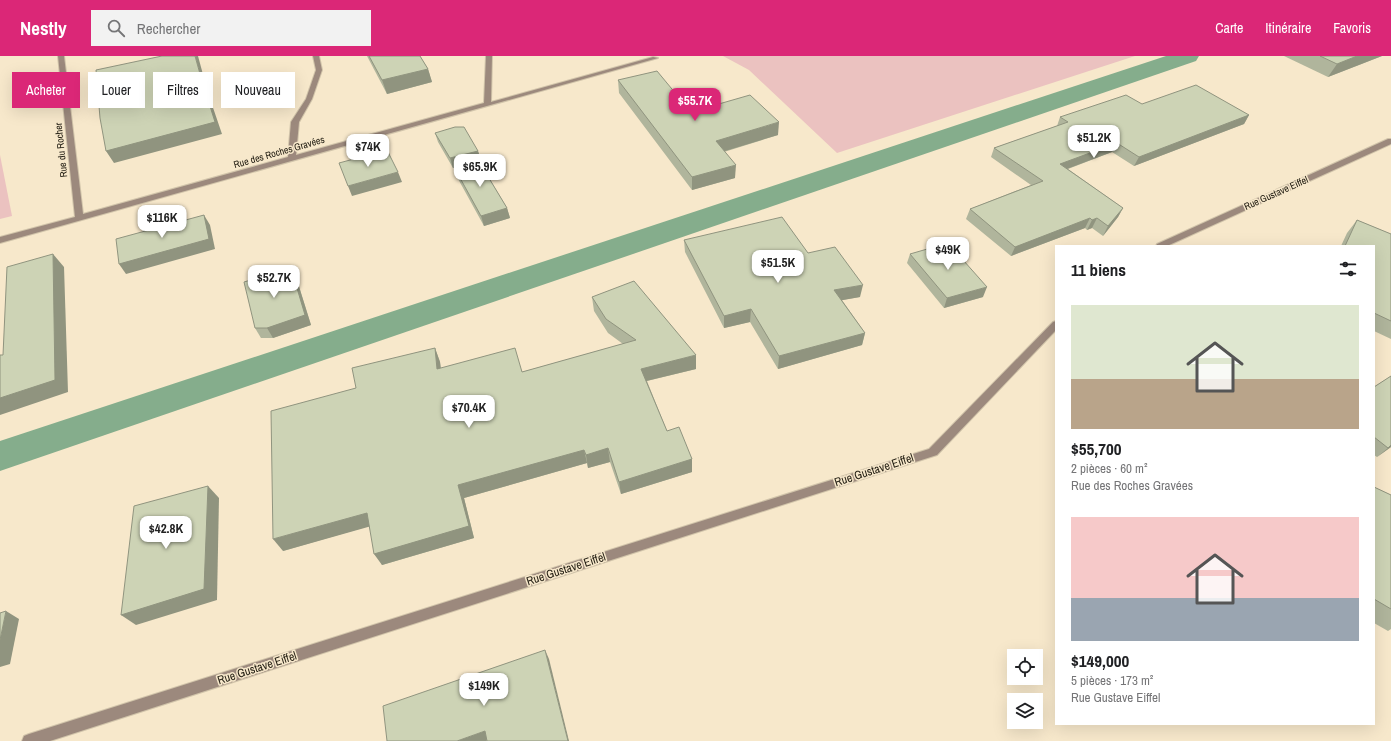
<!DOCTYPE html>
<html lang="fr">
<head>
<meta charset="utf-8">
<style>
	:root { --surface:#fff; --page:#f2f2f2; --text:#202124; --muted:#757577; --accent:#db2777 }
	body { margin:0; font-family:"Archivo Narrow",sans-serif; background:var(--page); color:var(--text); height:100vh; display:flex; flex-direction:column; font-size:15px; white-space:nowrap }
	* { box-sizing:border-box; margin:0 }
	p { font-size:13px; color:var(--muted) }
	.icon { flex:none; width:22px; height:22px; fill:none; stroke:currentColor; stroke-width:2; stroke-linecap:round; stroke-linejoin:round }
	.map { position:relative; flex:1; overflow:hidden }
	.details { position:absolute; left:1055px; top:189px; width:320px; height:480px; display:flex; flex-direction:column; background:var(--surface); border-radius:0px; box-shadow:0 4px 16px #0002 }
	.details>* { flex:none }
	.guide { position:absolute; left:12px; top:16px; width:380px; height:36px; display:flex; gap:8px }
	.buttons { position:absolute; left:1007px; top:593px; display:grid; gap:8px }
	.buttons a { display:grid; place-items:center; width:36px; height:36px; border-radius:0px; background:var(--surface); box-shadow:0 4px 16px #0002; font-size:20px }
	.price { position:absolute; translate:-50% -34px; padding:0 9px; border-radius:8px; background:#fff; color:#222; font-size:13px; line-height:26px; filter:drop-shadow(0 1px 2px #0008) }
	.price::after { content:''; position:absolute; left:50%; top:24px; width:12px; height:9px; margin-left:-6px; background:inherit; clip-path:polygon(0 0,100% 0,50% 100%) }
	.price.selected { background:var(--accent); color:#fff }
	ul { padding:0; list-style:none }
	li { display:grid; align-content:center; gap:8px; height:212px; padding:0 16px }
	li span { display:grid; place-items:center; height:124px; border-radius:0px; color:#555 }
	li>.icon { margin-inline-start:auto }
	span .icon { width:72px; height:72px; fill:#fffc; stroke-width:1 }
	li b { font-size:17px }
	h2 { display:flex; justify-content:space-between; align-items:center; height:48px; padding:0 16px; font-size:17px }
	.pill { padding:0 14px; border-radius:0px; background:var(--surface); box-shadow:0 4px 16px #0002; font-size:14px; line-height:36px }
	.pill.selected { background:var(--accent); color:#fff }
	header { display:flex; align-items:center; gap:24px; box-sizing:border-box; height:56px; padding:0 20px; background:var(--accent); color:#fff }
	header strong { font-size:19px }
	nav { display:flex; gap:22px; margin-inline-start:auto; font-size:14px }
	.search { width:280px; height:36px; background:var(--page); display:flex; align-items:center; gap:10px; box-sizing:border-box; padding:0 14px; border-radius:0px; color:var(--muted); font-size:15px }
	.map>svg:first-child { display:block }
	.green { fill:#ebc2c0 }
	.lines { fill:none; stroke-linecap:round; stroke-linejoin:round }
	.canal { fill:#85ad8c; fill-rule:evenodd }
	.minor-casing { stroke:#d1c4aa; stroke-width:2 }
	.minor { fill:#9c897d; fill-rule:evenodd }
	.wall { fill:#b0b59c }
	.shaded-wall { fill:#90947f }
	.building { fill:#cdd3b5; stroke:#90947f }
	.labels { text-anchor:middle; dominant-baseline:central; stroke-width:3; stroke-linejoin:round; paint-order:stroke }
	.far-street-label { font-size:10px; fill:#252015; stroke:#f7e8cb }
	.street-label { font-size:12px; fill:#252015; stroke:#f7e8cb }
</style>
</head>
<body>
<header>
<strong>Nestly</strong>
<div class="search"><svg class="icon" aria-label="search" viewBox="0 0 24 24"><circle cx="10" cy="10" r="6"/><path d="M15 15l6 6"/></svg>Rechercher</div>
<nav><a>Carte</a><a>Itinéraire</a><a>Favoris</a></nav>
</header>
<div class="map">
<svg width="1391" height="685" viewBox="0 0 1391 685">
	<rect width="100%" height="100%" fill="#f7e8cb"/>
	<g class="green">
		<polygon points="723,0 1135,0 837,97 749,14"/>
		<polygon points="0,99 12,160 0,163"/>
	</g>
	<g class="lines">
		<polygon class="canal" points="1166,0 1199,0 1196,5 0,415 0,385"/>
		<g class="minor-casing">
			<g id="minor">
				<polygon points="58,0 64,0 83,158 288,101 291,66 306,43 316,14 313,0 319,0 322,14 312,43 299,66 296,99 484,47 486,0 492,0 491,46 653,1 658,2 0,187 0,181 75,161"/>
				<polygon points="1388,83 1391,83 1391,88 1167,190 1156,190 1157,188"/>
				<polygon points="1056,265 1056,274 937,399 50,685 22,685 24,680 29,678 929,393 1053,266"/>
			</g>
		</g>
		<use href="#minor" class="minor"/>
	</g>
	<g class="wall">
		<polygon points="367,0 420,0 428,13 432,26 387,38"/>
		<polygon points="1284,0 1382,0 1328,21"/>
		<polygon points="618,24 691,56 778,79 724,96 735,122 692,134 619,37"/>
		<polygon points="1142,48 1249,59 1244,68 1134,110 1112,96 1068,113 1123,152 1118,161 1103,180 1092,172 1087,174 1085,172 1011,200 966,163 970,153 1031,129 991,101 994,92 1057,70 1060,61"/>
		<polygon points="435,77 478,95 481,104 479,105 507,152 510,162 484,170 457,121 454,112 453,112 438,86"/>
		<polygon points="1357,164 1391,178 1391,283 1374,275 1374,190 1341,190 1347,177"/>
		<polygon points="684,184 808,197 860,241 842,244 865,277 862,289 778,313 750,266 724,272 685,196"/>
		<polygon points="910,198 983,241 944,252 907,207"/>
		<polygon points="296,221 311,269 273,282 261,282 255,272"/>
		<polygon points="592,241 696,313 647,325 667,375 692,403 692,416 621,438 610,406 588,412 587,407 464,442 474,482 382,509 369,470 283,495 356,332 435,292 440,306 441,312 522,316 623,288 608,277 594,255"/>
		<polygon points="1391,320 1391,391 1377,401 1374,399 1374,331"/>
		<polygon points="1374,431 1391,439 1391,573 1388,575 1374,567"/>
	</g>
	<g class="shaded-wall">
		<polygon points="195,0 198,0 208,37 222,78 114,107 106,95 202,25"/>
		<polygon points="1357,0 1382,0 1328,21 1337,8"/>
		<polygon points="428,13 432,26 387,38 382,24"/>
		<polygon points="1249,59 1244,68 1134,110 1139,101"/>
		<polygon points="779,66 778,79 715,98 716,85"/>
		<polygon points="1117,87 1112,96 1056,117 1060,108"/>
		<polygon points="478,95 481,104 453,112 450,102"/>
		<polygon points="736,109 735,122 692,134 692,121"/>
		<polygon points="398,116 402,126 352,140 348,130"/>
		<polygon points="507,152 510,162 484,170 481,160"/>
		<polygon points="1123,152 1118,161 1103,180 1108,170"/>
		<polygon points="204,159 210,169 215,193 126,218 119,208"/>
		<polygon points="1090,162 1085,172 1011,200 1015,191"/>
		<polygon points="1097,162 1092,172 1087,174 1092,164"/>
		<polygon points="53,198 64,211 68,336 0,359 0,342"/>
		<polygon points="291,212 296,221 311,269 273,282 267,272"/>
		<polygon points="863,229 860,241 832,246 834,234"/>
		<polygon points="987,231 983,241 944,252 947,242"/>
		<polygon points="751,253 750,266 724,272 724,260"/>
		<polygon points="865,277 862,289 778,313 779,300"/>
		<polygon points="435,292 440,306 442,326 437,313"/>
		<polygon points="696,299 696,313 642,326 641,313"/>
		<polygon points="1391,389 1391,391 1377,401 1388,392"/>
		<polygon points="608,392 610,406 588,412 586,399"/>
		<polygon points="584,394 587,407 464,442 474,482 382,509 374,498 458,429"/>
		<polygon points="692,403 692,416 621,438 619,426"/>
		<polygon points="208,430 219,442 217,544 136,569 121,559"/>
		<polygon points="367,457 375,469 283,495 273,483"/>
		<polygon points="6,555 19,563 10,608 0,611 0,584"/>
		<polygon points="545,594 549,603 569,685 568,685"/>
		<polygon points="485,675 491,683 486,685 457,685"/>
	</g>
	<g class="building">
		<polygon points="162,0 195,0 202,25 215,66 106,95 100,62 96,14"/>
		<polygon points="369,0 420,0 428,13 382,24"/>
		<polygon points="1320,0 1357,0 1337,8"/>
		<polygon points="657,15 691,56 750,39 779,66 716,85 736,109 692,121 618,24"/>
		<polygon points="1196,29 1249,59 1139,101 1117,87 1060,108 1123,152 1108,170 1097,162 1092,164 1090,162 1015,191 970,153 1043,125 994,92 1068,66 1060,61 1126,39 1142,48"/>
		<polygon points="455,71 464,71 478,95 450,102 435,77"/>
		<polygon points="387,94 398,116 348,130 339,107"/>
		<polygon points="478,104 507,152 481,160 454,111"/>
		<polygon points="204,159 209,183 119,208 116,183"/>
		<polygon points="782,161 808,197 835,191 863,229 834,234 865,277 779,300 751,253 724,260 684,184"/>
		<polygon points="1357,164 1391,178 1391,265 1374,257 1374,190 1345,190"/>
		<polygon points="948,187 987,231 947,242 910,198"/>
		<polygon points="53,198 55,324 0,342 0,299 3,299 7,211"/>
		<polygon points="291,212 305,259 267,272 255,272 244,226"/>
		<polygon points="634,225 696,299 641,313 667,375 679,371 692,403 619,426 608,392 586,399 584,394 458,429 469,470 374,498 367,457 273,483 271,355 356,332 352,312 435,292 437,313 515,292 522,316 636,284 606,263 592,241"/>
		<polygon points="1391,320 1391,389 1388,392 1374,381 1374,331"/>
		<polygon points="208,430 204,533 121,559 134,450"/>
		<polygon points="1374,431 1391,439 1391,553 1374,543"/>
		<polygon points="6,555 0,584 0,557"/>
		<polygon points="545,594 568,685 487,685 485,675 457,685 387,685 383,650"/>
	</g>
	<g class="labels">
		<g class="far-street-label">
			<text transform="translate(61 94) rotate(-96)">Rue du Rocher</text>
			<text transform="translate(279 96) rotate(-16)">Rue des Roches Gravées</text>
			<text transform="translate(1276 137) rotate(-24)">Rue Gustave Eiffel</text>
		</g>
		<g class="street-label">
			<text transform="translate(874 414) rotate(-18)">Rue Gustave Eiffel</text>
			<text transform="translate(566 513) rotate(-18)">Rue Gustave Eiffel</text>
			<text transform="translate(257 612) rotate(-18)">Rue Gustave Eiffel</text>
		</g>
	</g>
</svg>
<div class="buttons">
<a><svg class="icon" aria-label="locate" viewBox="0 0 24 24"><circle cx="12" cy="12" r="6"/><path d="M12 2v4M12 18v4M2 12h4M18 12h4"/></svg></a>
<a><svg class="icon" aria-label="layers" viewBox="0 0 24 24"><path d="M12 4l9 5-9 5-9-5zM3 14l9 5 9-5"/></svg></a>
</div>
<b class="price selected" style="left:695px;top:66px">$55.7K</b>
<b class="price" style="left:1094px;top:103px">$51.2K</b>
<b class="price" style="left:368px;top:112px">$74K</b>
<b class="price" style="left:480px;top:132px">$65.9K</b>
<b class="price" style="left:162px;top:183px">$116K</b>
<b class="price" style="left:948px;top:215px">$49K</b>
<b class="price" style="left:778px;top:228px">$51.5K</b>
<b class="price" style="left:274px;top:243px">$52.7K</b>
<b class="price" style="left:469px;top:373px">$70.4K</b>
<b class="price" style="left:166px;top:494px">$42.8K</b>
<b class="price" style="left:484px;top:651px">$149K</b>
<div class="guide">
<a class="pill selected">Acheter</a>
<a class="pill">Louer</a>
<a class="pill">Filtres</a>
<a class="pill">Nouveau</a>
</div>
<section class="details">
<h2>11 biens<svg class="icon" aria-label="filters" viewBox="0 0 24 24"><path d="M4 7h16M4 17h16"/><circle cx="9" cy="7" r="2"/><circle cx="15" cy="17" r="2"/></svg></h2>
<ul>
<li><span style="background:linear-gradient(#dfe7d0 60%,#b9a48a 0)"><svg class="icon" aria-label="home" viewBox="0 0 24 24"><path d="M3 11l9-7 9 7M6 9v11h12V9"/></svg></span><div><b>$55,700</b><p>2 pièces · 60 m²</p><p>Rue des Roches Gravées</p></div></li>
<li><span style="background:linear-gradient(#f6c9c9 65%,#9aa5b1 0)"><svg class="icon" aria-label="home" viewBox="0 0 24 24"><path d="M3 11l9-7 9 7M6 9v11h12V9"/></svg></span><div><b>$149,000</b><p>5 pièces · 173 m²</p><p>Rue Gustave Eiffel</p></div></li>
</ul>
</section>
</div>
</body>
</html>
